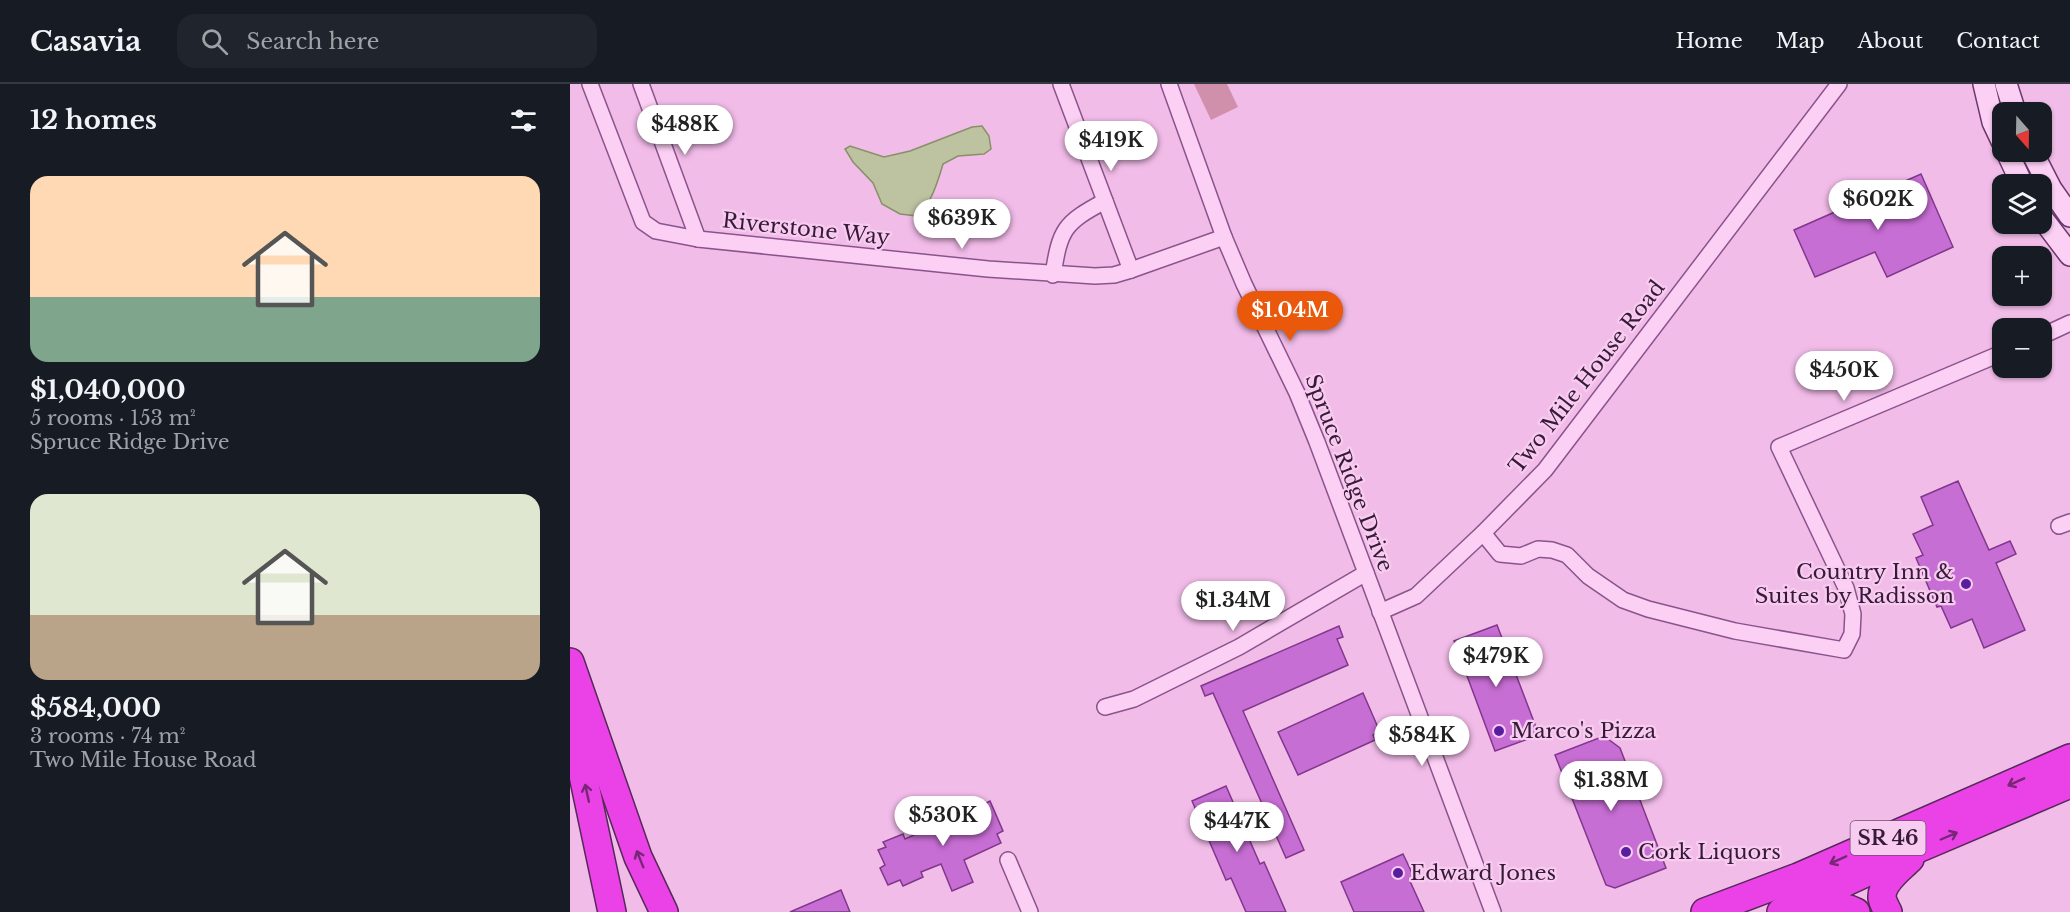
<!DOCTYPE html>
<html lang="en">
<head>
<meta charset="utf-8">
<style>
	:root { --surface:#171b24; --page:#20242c; --text:#f1f3f6; --muted:#9ea1a6; --line:#363941; --accent:#ea580c }
	body { margin:0; font-family:"Libre Baskerville",serif; background:var(--page); color:var(--text); height:100vh; display:flex; flex-direction:column; font-size:22px; white-space:nowrap }
	* { box-sizing:border-box; margin:0 }
	p { font-size:20px; color:var(--muted) }
	.icon { flex:none; width:33px; height:33px; fill:none; stroke:currentColor; stroke-width:2; stroke-linecap:round; stroke-linejoin:round }
	.map { position:relative; flex:1; overflow:hidden }
	.panel { display:flex; flex-direction:column; background:var(--surface); width:570px }
	.panel>* { flex:none }
	.needle { width:39px; rotate:160deg }
	.fabs { position:absolute; left:1422px; top:18px; display:grid; gap:12px }
	.fabs a { display:grid; place-items:center; width:60px; height:60px; border-radius:12px; background:var(--surface); box-shadow:0 2px 4px #0004; font-size:30px }
	.price { position:absolute; translate:-50% -51px; padding:0 14px; border-radius:21px; background:#fff; color:#222; font-size:20px; line-height:39px; filter:drop-shadow(0 2px 3px #0008) }
	.price::after { content:''; position:absolute; left:50%; top:36px; width:18px; height:14px; margin-left:-9px; background:inherit; clip-path:polygon(0 0,100% 0,50% 100%) }
	.price.selected { background:var(--accent); color:#fff }
	ul { padding:0; list-style:none }
	li { display:grid; align-content:center; gap:12px; height:318px; padding:0 30px }
	li span { display:grid; place-items:center; height:186px; border-radius:18px; color:#555 }
	li>.icon { margin-inline-start:auto }
	span .icon { width:108px; height:108px; fill:#fffc; stroke-width:1 }
	li b { font-size:26px }
	h2 { display:flex; justify-content:space-between; align-items:center; height:72px; padding:0 30px; font-size:26px }
	header { display:flex; align-items:center; gap:36px; box-sizing:border-box; height:84px; padding:0 30px; background:var(--surface); border-bottom:2px solid var(--line) }
	header strong { font-size:28px }
	nav { display:flex; gap:33px; margin-inline-start:auto; font-size:21px }
	.search { width:420px; height:54px; background:var(--page); display:flex; align-items:center; gap:15px; box-sizing:border-box; padding:0 21px; border-radius:18px; color:var(--muted); font-size:22px }
	main { display:flex; flex:1; min-height:0 }
	.map>svg:first-child { display:block }
	.green { fill:#d08fab }
	.water { fill:#bdc2a0; stroke:#889067; stroke-width:1.5 }
	.building { fill:#c76ed4; stroke:#80378c; stroke-width:1.5 }
	.lines { fill:none; stroke-linecap:round; stroke-linejoin:round }
	.street-casing { stroke:#8a548b; stroke-width:18 }
	.secondary-casing { stroke:#6a376c; stroke-width:24 }
	.highway-casing { stroke:#542957; stroke-width:30 }
	.street { stroke:#fccff5; stroke-width:15 }
	.secondary { stroke:#fccff5; stroke-width:21 }
	.highway { stroke:#eb42e7; stroke-width:27 }
	.oneway { stroke:#762875 }
	.poi-dot { fill:#591e9f; stroke:#f8ccf1; stroke-width:2 }
	.labels { text-anchor:middle; dominant-baseline:central; stroke-width:4.5; stroke-linejoin:round; paint-order:stroke }
	.shield { fill:#f8ccf1; stroke:#714f70; stroke-width:1.5 }
	.shield-label { font-size:20px; font-weight:bold; fill:#371a38 }
	.street-label { font-size:21px; fill:#371a38; stroke:#f8ccf1 }
	.poi-label { font-size:21px; fill:#371a38; stroke:#f8ccf1; text-anchor:start }
</style>
</head>
<body>
<header>
<strong>Casavia</strong>
<div class="search"><svg class="icon" aria-label="search" viewBox="0 0 24 24"><circle cx="10" cy="10" r="6"/><path d="M15 15l6 6"/></svg>Search here</div>
<nav><a>Home</a><a>Map</a><a>About</a><a>Contact</a></nav>
</header>
<main>
<section class="panel">
<h2>12 homes<svg class="icon" aria-label="filters" viewBox="0 0 24 24"><path d="M4 7h16M4 17h16"/><circle cx="9" cy="7" r="2"/><circle cx="15" cy="17" r="2"/></svg></h2>
<ul>
<li><span style="background:linear-gradient(#ffd9b3 65%,#7fa58c 0)"><svg class="icon" aria-label="home" viewBox="0 0 24 24"><path d="M3 11l9-7 9 7M6 9v11h12V9"/></svg></span><div><b>$1,040,000</b><p>5 rooms · 153 m²</p><p>Spruce Ridge Drive</p></div></li>
<li><span style="background:linear-gradient(#dfe7d0 65%,#b9a48a 0)"><svg class="icon" aria-label="home" viewBox="0 0 24 24"><path d="M3 11l9-7 9 7M6 9v11h12V9"/></svg></span><div><b>$584,000</b><p>3 rooms · 74 m²</p><p>Two Mile House Road</p></div></li>
</ul>
</section>
<div class="map">
<svg width="1500" height="828" viewBox="0 0 1500 828">
	<rect width="100%" height="100%" fill="#f2bce9"/>
	<polygon class="green" points="624,0 657,0 668,23 641,36"/>
	<path class="water" d="M412,42l7,10 2,13 -7,5 -26,2 -15,8c-5,17 -12,41 -26,52l-17,-2 -18,-10 -9,-21 -20,-21 -8,-13 5,-3 34,11 26,-6 62,-24z"/>
	<g class="building">
		<polygon points="1351,90 1383,163 1317,193 1305,168 1245,193 1224,146"/>
		<polygon points="1388,397 1419,466 1440,457 1446,470 1426,479 1455,546 1414,564 1402,535 1381,544 1371,522 1367,523 1346,474 1353,471 1343,450 1363,441 1351,413"/>
		<polygon points="927,541 969,651 925,667 884,557"/>
		<polygon points="769,542 773,553 767,555 778,581 673,627 734,766 716,774 643,609 635,612 631,602"/>
		<polygon points="793,609 810,648 803,651 805,656 728,691 708,648"/>
		<polygon points="1034,652 1050,664 1096,784 1045,804 1036,801 985,671"/>
		<polygon points="656,702 690,780 694,778 716,828 676,828 661,794 656,796 622,717"/>
		<polygon points="411,717 412,721 420,717 433,747 427,750 431,759 394,776 403,798 382,807 371,780 351,788 353,793 333,802 330,796 318,801 310,784 315,781 308,766 316,763 313,758 333,750 335,755 360,744 358,740 375,733 377,736 395,728 394,725"/>
		<polygon points="833,770 844,793 839,795 854,828 784,828 771,798"/>
		<polygon points="271,806 280,828 220,828"/>
	</g>
	<g class="lines">
		<g class="street-casing">
			<g id="street">
				<polyline points="20,0 73,138 86,147 128,155 418,185 525,192 544,191 561,186 654,153"/>
				<polyline points="71,0 128,155"/>
				<polyline points="491,0 561,186"/>
				<polyline points="599,0 654,153 674,200 727,309 747,358 923,828"/>
				<path d="M483,191c7,-46 11,-52 52,-74"/>
				<polyline points="1472,252 1500,239"/>
				<polyline points="1489,442 1500,438"/>
				<polyline points="913,449 930,470 951,472 968,465 982,466 997,471 1018,492 1053,516 1078,525 1165,547 1274,566 1282,550 1283,530 1276,504 1209,363 1432,269"/>
				<polyline points="810,528 846,512 913,449 975,386 1269,0"/>
				<polyline points="535,623 564,615 669,563 796,489"/>
				<polyline points="438,776 460,828"/>
			</g>
		</g>
		<g class="secondary-casing">
			<g id="secondary">
				<polyline points="1414,0 1423,38 1432,57"/>
				<polyline points="1436,0 1445,28"/>
				<polyline points="1437,68 1452,100"/>
				<polyline points="1462,68 1481,105 1500,132"/>
				<polyline points="1472,134 1500,171"/>
			</g>
		</g>
		<g class="highway-casing">
			<g id="highway">
				<polyline points="0,578 68,773 94,828"/>
				<polyline points="0,630 42,828"/>
				<path d="M1234,824c20,-3 34,-5 52,4"/>
				<polyline points="1135,828 1228,793 1500,674"/>
				<polyline points="1211,828 1352,763 1500,700"/>
				<path d="M1318,828c-2,-4 -5,-9 -6,-14 -1,-16 18,-29 28,-39"/>
			</g>
		</g>
		<use href="#street" class="street"/>
		<use href="#secondary" class="secondary"/>
		<use href="#highway" class="highway"/>
	</g>
	<defs><path id="oneway-shaft" d="M-6 0H5M1.5-3L5.5 0L1.5 3" fill="none" stroke-width="1.6" stroke-linecap="round" stroke-linejoin="round" transform="scale(1.5)"/></defs>
	<g class="oneway">
		<use href="#oneway-shaft" transform="translate(1446 698) rotate(156)"/>
		<use href="#oneway-shaft" transform="translate(17 709) rotate(-102)"/>
		<use href="#oneway-shaft" transform="translate(1379 752) rotate(-23)"/>
		<use href="#oneway-shaft" transform="translate(70 775) rotate(-112)"/>
		<use href="#oneway-shaft" transform="translate(1268 776) rotate(156)"/>
	</g>
	<g class="poi-dot">
		<circle cx="1396" cy="500" r="6"/>
		<circle cx="929" cy="647" r="6"/>
		<circle cx="1056" cy="768" r="6"/>
		<circle cx="828" cy="789" r="6"/>
	</g>
	<g class="labels">
		<rect class="shield" x="1280.5" y="737" width="75" height="34" rx="4.5"/>
		<g class="shield-label">
			<text x="1318" y="754">SR 46</text>
		</g>
		<g class="street-label">
			<text transform="translate(236 145) rotate(6)">Riverstone Way</text>
			<text transform="translate(1017 293) rotate(-52)">Two Mile House Road</text>
			<text transform="translate(779 389) rotate(69)">Spruce Ridge Drive</text>
		</g>
		<g class="poi-label">
			<text x="1384" y="488" text-anchor="end">Country Inn &amp;<tspan x="1384" dy="24">Suites by Radisson</tspan></text>
			<text x="941" y="647">Marco's Pizza</text>
			<text x="1068" y="768">Cork Liquors</text>
			<text x="840" y="789">Edward Jones</text>
		</g>
	</g>
</svg>
<div class="fabs">
<a><svg class="needle" viewBox="-14 -14 28 28"><path d="M0-13l5 13h-10z" fill="#e53935"/><path d="M0 13l5-13h-10z" fill="#9ea1a6"/></svg></a>
<a><svg class="icon" aria-label="layers" viewBox="0 0 24 24"><path d="M12 4l9 5-9 5-9-5zM3 14l9 5 9-5"/></svg></a>
<a>+</a>
<a>−</a>
</div>
<b class="price" style="left:115px;top:72px">$488K</b>
<b class="price" style="left:541px;top:88px">$419K</b>
<b class="price" style="left:1308px;top:147px">$602K</b>
<b class="price" style="left:392px;top:166px">$639K</b>
<b class="price selected" style="left:720px;top:258px">$1.04M</b>
<b class="price" style="left:1274px;top:318px">$450K</b>
<b class="price" style="left:663px;top:548px">$1.34M</b>
<b class="price" style="left:926px;top:604px">$479K</b>
<b class="price" style="left:852px;top:683px">$584K</b>
<b class="price" style="left:1041px;top:728px">$1.38M</b>
<b class="price" style="left:373px;top:763px">$530K</b>
<b class="price" style="left:667px;top:769px">$447K</b>
</div>
</main>
</body>
</html>
